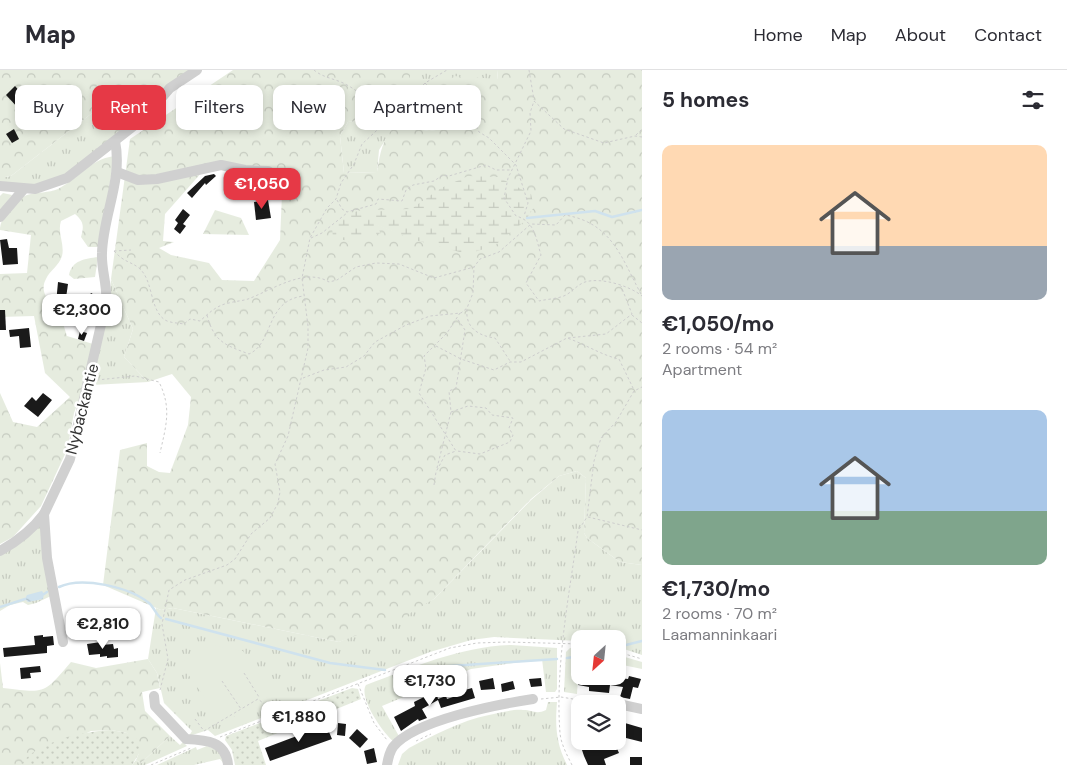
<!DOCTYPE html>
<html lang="en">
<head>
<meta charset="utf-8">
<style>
	:root { --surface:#fff; --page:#f7f7f7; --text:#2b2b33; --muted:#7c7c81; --line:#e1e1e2; --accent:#e63946 }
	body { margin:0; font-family:"DM Sans",sans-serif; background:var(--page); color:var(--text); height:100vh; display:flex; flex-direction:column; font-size:19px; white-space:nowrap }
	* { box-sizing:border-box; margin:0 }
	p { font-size:16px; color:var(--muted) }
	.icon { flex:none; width:28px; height:28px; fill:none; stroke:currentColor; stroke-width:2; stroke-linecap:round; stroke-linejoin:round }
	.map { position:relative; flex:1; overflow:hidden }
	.drawer { display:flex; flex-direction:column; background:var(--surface); width:425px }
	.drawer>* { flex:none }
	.hud { position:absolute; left:15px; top:15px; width:475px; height:45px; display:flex; gap:10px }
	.needle { width:32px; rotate:207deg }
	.buttons { position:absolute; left:571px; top:560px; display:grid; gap:10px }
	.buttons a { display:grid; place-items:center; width:55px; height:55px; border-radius:10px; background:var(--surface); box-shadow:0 2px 8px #0003; font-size:25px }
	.price { position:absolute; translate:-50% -42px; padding:0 11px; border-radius:10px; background:#fff; color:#222; font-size:16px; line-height:32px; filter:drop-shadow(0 1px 2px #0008) }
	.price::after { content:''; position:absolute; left:50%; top:30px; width:15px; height:11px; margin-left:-8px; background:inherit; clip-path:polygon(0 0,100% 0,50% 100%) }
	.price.selected { background:var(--accent); color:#fff }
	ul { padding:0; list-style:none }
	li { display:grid; align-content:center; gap:10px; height:265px; padding:0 20px }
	li span { display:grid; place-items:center; height:155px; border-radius:10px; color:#555 }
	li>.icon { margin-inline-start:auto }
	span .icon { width:90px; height:90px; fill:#fffc; stroke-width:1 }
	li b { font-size:21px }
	h2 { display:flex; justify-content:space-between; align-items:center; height:60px; padding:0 20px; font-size:21px }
	.pill { padding:0 18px; border-radius:10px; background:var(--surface); box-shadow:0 2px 8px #0003; font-size:18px; line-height:45px }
	.pill.selected { background:var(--accent); color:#fff }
	header { display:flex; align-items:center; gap:30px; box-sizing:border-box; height:70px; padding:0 25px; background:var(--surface); border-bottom:1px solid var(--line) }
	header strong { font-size:24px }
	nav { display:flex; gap:28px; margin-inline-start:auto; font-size:18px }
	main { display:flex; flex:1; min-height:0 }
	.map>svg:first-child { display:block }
	.grass { fill:url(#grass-tufts) }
	.forest { fill:url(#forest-crowns); fill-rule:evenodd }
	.wetland { fill:url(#wetland-marsh) }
	.park { fill:url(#park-dots) }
	.garden { fill:#e6ecdf }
	.water { fill:url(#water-waves) }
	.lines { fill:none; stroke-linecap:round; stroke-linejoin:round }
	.stream { stroke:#cfe2ee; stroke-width:2.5 }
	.building { fill:#1a1a1a }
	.path { stroke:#cdcdcd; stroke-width:1; stroke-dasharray:2.5 2.5; stroke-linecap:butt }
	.minor { stroke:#d0d0d0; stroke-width:10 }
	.labels { text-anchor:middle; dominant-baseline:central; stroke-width:5; stroke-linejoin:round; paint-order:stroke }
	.street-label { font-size:16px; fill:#333; stroke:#fff }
</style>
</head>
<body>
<header>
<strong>Map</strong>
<nav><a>Home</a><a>Map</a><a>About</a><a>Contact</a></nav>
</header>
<main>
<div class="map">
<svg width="642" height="695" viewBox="0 0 642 695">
	<defs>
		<pattern id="grass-tufts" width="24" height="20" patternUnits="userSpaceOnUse" patternTransform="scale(1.25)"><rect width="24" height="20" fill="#e6ecdf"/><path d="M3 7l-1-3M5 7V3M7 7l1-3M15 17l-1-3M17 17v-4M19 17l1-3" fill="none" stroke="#c6cbc0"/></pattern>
		<pattern id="forest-crowns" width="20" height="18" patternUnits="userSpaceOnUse" patternTransform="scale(1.25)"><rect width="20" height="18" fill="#e6ecdf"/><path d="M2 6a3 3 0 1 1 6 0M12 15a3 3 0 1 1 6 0" fill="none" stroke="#c6cbc0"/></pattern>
		<pattern id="wetland-marsh" width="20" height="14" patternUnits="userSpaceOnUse" patternTransform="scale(1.25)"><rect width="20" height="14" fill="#e6ecdf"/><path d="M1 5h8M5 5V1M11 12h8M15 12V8" fill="none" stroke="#c6cbc0"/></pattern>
		<pattern id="park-dots" width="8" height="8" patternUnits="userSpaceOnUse" patternTransform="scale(1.25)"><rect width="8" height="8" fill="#e6ecdf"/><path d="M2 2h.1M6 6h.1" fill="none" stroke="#c6cbc0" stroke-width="1.8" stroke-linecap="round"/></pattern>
		<pattern id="water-waves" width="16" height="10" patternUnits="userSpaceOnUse" patternTransform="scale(1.25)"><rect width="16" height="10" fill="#cfe2ee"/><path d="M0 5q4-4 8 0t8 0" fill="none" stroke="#b2c2cd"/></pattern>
	</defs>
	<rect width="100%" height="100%" fill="#fff"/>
	<g class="grass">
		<polygon points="410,0 497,0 498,10 458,57 429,61 395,55 379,80 377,102 344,103 340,66 348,52 368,49 378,31 410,21"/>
		<polygon points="154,31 142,46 58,110 43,115 5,113 5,107 11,106 96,40 142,41"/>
		<polygon points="111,209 133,259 124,287 148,312 92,315 109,234"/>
		<polygon points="577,401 586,408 584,463 587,468 620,492 642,495 642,585 618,577 618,569 580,569 580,571 494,567 471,570 430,582 215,666 208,660 189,666 192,661 164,633 157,603 148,589 156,538 161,540 173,538 339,572 434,529 531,430 559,406"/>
		<polygon points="41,454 51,526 36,533 28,535 23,532 10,535 0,541 0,484"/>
		<path d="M511,575l46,3v41l-2,3h-9l-4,-33 -71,10 -89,37 18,32 -7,3c-10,-8 -35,-44 -27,-56 49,-18 92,-38 145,-40z"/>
		<polygon points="570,578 580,579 577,624 564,622 566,582"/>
		<polygon points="618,585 642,592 642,599 618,594"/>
		<path d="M548,632h9c-2,24 -1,41 10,63h-169l4,-11 7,-6c25,-13 51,-27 80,-33 10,-2 24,-6 34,-5 10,0 13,5 23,0z"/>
		<polygon points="170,666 180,675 183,672 187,676 145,695 132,695 136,690 141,693"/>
		<polygon points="207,676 220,681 225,695 220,689 194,695 157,695 196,677 197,680"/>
	</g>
	<g class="forest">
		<polygon points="0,0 191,0 142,41 96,40 11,106 5,107 5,113 0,118"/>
		<path d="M233,0h177v21l-32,10 -10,19 -20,2 -8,14 4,37 33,-1c3,-18 5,-33 19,-47l33,6 28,-4 -29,-34 10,-18 60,4 -1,-9h145v495l-22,-3 -33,-24 -3,-5 2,-55 -9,-7 -18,5 -28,23 -97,100 -32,19 -63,24 -166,-34 -12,2 -58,-25 17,-135 27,-7v23l12,6 11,1 18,-48 3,-28 -19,-23 -24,8 -24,-25 9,-28 -22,-50 19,-140zM210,93l73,8 -3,69 -26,41 -32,-1 -13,-17 -38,-8 -12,-7 15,-6 -11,-1 2,-27zM411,139l-15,23 -23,-9z"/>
		<polygon points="136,50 100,78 93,71 111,51"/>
		<path d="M114,86l-14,91h-12l-7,-10c3,-11 3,-15 -6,-23l-14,7c-4,12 4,23 1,35 -3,10 -12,14 -16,23 -9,16 10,28 16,42 2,4 3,10 5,15l26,8 -8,39 -11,30 -7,37 -26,56 -28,31 -13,7v-151l13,29 24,5 33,-30 -25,-24 -11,-57 -34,1v-43l27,-1 4,-38 -31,-5c0,-13 15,-31 27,-35 10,-3 22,-2 31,-6 21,-11 31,-29 56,-33z"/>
		<polygon points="3,123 12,125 0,141 0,126"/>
		<polygon points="215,140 241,148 249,165 203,164"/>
		<path d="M98,187l-3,20 -21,2 -5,-4c3,-15 16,-16 29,-18z"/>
		<path d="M148,589l9,14 3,15 -18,4 3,19 25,25 -29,27 -5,-3 3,-7 -12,-20 -16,-3 -20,1 -70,34h-21v-102l3,25c42,5 40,7 68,-26l25,6z"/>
	</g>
	<polygon class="wetland" points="468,106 498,107 531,124 534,137 525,151 494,176 467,184 415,170 374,154 381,163 351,172 333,167 332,158 338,146 362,140 411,139 441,118"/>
	<g class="park">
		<polygon points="352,618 358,619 361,629 258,671 266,695 235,695 232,680 225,670 226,666"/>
		<path d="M111,660l16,3 10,6 3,13 -8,13h-111c12,-23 66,-34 90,-35z"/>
	</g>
	<polygon class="garden" points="211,575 243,581 272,624 223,653 180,593"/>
	<polygon class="water" points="42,521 44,524 43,529 28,532 25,529 27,525"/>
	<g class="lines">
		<g class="stream">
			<polyline points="527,148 595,141 612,147 642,140"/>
			<path d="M59,517c23,-11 70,0 90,16 5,4 7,12 12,15"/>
			<polyline points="44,524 47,522"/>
			<polyline points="0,537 25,529"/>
			<polyline points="166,549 330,593 385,600"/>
			<polyline points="618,577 642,571"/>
			<polyline points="567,588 580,586"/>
			<polyline points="406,599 557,589"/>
		</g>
	</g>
	<g class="building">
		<polygon points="15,16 29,32 20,40 6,25"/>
		<polygon points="14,59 19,69 12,73 6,64"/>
		<polygon points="214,104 216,106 206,115 205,113 192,128 187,123 205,106"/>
		<polygon points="251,107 263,108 263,116 251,116"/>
		<polygon points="268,130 271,148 256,150 254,132"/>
		<polygon points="183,139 190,145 183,154 186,156 180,164 174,159 178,153 175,150"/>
		<polygon points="7,169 9,178 17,178 18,194 3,195 0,170"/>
		<polygon points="58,212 68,214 65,235 56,234"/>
		<polygon points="91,223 98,227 93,235 86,232"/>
		<polygon points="0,240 5,240 6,260 0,260"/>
		<polygon points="29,258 31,277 20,278 19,266 10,267 9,260"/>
		<polygon points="80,261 87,263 84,271 78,269"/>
		<polygon points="43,323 52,330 38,347 24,336 32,327 36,331"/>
		<polygon points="43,565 43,567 53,566 54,575 47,576 47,583 4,587 3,578 35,575 34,566"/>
		<polygon points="101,572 101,575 113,574 114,579 118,578 118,587 107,588 107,586 100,587 100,584 89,585 87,574"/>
		<polygon points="40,596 41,602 30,603 31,608 21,609 20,598"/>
		<polygon points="580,606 594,606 593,610 605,612 605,606 628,609 629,606 641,609 638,618 633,617 630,629 620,627 623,617 610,615 609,623 589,621 589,617 578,615"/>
		<polygon points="493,608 495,619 481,620 479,611"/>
		<polygon points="541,608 542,616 531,617 529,609"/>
		<polygon points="513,611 515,619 502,622 501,614"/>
		<polygon points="472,618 475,628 441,638 438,630 422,639 427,648 419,651 418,649 401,661 394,647 415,636 414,632 436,621 438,629 446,626 447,629 459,625 458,622"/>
		<polygon points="618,651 642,658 642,672 618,666"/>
		<polygon points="338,653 346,654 345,666 337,665"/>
		<polygon points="326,655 332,669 270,691 265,678"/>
		<polygon points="357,659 368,669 360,678 349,668"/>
		<polygon points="597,671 600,680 615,674 619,683 604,689 606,695 588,695 584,686 581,677"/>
		<polygon points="374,678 377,692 367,694 364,681"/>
		<rect x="630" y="687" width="12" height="8"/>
	</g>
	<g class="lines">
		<g class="path">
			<path d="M314,0c9,8 23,9 33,15 20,11 26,24 52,25l26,-27 22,-13"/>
			<polyline points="529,0 534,30"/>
			<polyline points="642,0 642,1"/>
			<polyline points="425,13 450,38 472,46 479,62 489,68 516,95 528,133 524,146"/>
			<polyline points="636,65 642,59"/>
			<path d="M642,67l-7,-1 -31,7 -40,-14 -30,-28 -4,12 1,18 -23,47 -4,20 12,18c19,5 20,23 25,39l-15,28 13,18c8,-2 19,-2 27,-6 7,-4 11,-10 19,-13 16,-5 45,4 57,14"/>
			<polyline points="337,130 342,139 347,142 376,134 378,129 402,131 406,120 413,115 434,111 443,105 449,106 486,95 496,100 511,100"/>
			<polyline points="311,168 322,163 347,143"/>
			<path d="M114,181c11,12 16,10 25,17 15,13 10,41 26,52 5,3 14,3 19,4l6,-5 10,2c9,-8 17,-16 29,-18 7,-2 13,-2 19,-4 24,-9 57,-32 81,-17l8,-2 19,-13 20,-4 23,1 35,14 40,-11 6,-8 19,-7 32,-28 25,1 9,-10c47,8 56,42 76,79"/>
			<polyline points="114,181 131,180"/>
			<path d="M467,239c-2,19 12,27 28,29l15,23"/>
			<path d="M207,245c7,27 18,30 42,39 25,-11 16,-54 55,-58"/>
			<polyline points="632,245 642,253"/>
			<polyline points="568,268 606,264 632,244 621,216"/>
			<path d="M436,276l25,13 33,11 16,-8h11l46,-24c18,6 34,17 52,21l15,31"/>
			<polyline points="303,308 324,300 346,297 364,286 375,272 406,255 430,246 461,243 467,238 473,223 474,197"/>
			<path d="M97,310l38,-4 24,6c13,26 7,44 1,71"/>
			<polyline points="451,342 468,336 486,338 492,345 513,348 509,358 513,365 510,372 480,384 457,381"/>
			<polyline points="437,398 451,342 449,321 456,318 465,260 457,248"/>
			<polyline points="434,415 436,402 445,385 456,381 419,323 426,298 424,286 447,263 460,243"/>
			<polyline points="588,447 642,460"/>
			<polyline points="618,582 642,589"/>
			<polyline points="244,603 259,627"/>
			<polyline points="222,611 241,639"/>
			<polyline points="358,614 374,653 387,670"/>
			<polyline points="160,620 168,589 162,554 169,520 185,510 227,495 235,489 251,464 270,448 278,433 280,422 275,394 288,366 308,278 308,256 302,208 310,168 327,138 336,129 341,113 354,94 362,74 399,40"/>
			<polyline points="541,629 561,627 579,630"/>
			<polyline points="195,649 204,661 258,629 268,637 281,642"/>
			<polyline points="220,667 450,578 477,573 507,572 580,574"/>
			<polyline points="416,671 431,664"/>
			<polyline points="151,695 191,678"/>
			<path d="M572,695c-5,-10 -11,-21 -12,-32 -5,-66 9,-137 18,-202l9,-14 7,-56 7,-23 15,-16 18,-31 8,-4"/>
		</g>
		<g class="minor">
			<polyline points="117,102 138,110 157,109 221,95 245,100 268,101 277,107"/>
			<polyline points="0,116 35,119 67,108 145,47 170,18 197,0"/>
			<polyline points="0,147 23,120"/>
			<path d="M0,481c18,-10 32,-21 44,-37"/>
			<path d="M63,572l-16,-84 -3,-44 26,-55 36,-156c2,-17 -5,-33 -4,-50 1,-38 21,-73 13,-112"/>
			<path d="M154,626l1,10 31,33c20,1 40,2 42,26"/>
			<polyline points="587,632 605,631 642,639"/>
			<path d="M387,695c1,-6 2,-12 6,-18 21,-27 107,-43 140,-48"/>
		</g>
	</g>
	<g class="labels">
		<g class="street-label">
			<text transform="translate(82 339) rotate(-76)">Nybackantie</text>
		</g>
	</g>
</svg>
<div class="buttons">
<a><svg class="needle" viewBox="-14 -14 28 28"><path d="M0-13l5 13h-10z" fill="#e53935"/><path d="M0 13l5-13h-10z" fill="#7c7c81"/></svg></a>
<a><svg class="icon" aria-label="layers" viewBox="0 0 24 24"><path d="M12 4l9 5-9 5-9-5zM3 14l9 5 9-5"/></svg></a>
</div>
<b class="price selected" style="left:262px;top:140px">€1,050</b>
<b class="price" style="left:82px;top:266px">€2,300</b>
<b class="price" style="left:103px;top:580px">€2,810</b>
<b class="price" style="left:430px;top:637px">€1,730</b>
<b class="price" style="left:299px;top:673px">€1,880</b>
<div class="hud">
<a class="pill">Buy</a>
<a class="pill selected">Rent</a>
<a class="pill">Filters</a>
<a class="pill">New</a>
<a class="pill">Apartment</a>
</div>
</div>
<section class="drawer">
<h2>5 homes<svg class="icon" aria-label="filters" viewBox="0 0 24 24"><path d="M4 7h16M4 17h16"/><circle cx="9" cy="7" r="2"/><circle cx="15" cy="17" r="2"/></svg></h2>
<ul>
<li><span style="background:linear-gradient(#ffd9b3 65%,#9aa5b1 0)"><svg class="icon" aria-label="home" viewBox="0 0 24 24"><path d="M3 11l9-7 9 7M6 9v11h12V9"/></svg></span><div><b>€1,050/mo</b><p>2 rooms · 54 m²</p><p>Apartment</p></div></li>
<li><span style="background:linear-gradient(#a9c7e8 65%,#7fa58c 0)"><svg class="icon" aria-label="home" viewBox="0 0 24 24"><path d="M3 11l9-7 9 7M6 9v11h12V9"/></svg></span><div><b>€1,730/mo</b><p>2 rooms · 70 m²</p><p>Laamanninkaari</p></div></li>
</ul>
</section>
</main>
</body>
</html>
